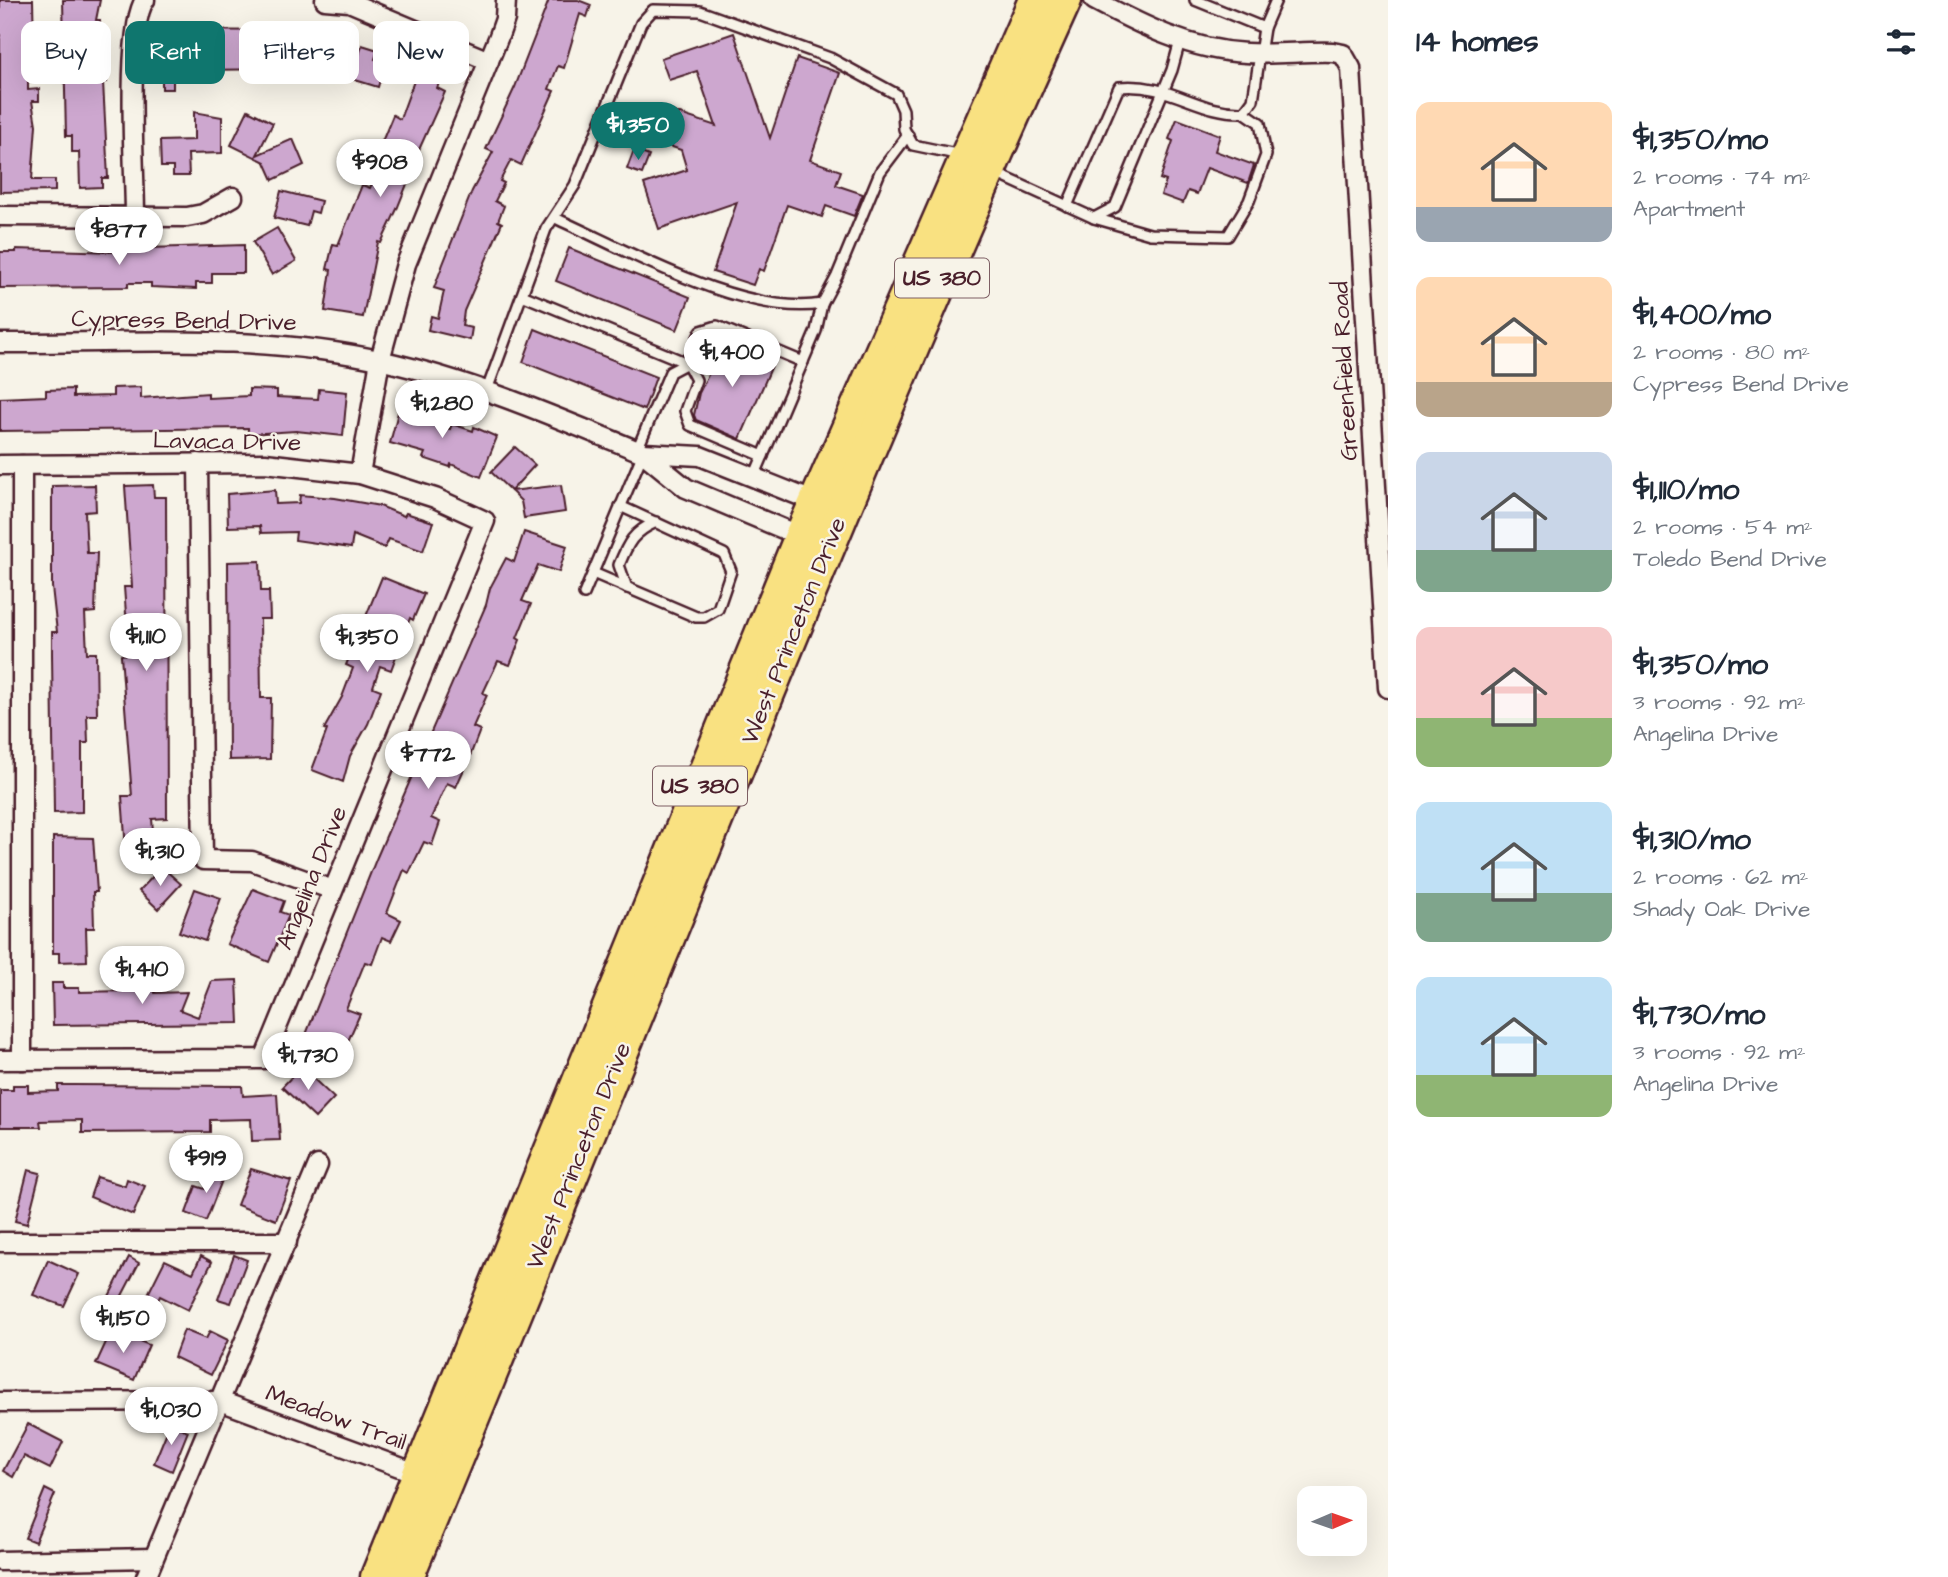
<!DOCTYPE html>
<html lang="en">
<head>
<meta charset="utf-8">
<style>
	:root { --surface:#fff; --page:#f6f6f7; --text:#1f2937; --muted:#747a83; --accent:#0f766e }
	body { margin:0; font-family:"Architects Daughter",sans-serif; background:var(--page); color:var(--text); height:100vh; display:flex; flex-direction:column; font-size:26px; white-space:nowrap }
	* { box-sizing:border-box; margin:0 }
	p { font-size:23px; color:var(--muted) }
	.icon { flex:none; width:38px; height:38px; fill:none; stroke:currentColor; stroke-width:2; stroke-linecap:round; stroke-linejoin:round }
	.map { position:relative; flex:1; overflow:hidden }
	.panel { display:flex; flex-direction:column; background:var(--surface); width:560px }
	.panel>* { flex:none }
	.guide { position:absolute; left:21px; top:21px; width:665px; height:63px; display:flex; gap:14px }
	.needle { width:46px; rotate:88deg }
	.fabs { position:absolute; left:1297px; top:1486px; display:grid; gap:14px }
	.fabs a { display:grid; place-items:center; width:70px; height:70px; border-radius:14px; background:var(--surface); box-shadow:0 7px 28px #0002; font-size:35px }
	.price { position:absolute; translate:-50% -60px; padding:0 16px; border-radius:24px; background:#fff; color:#222; font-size:23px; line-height:46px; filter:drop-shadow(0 2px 4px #0008) }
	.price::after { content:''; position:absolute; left:50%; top:42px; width:21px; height:16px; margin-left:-10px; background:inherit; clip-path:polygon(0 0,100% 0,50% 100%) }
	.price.current { background:var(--accent); color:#fff }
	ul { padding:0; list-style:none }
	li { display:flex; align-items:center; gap:21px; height:175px; padding:0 28px }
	li span { display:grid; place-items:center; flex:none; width:196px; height:140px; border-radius:14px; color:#555 }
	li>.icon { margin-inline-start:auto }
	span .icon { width:84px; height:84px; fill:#fffc; stroke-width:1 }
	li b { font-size:30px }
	h2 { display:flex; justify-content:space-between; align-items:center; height:84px; padding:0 28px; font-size:30px }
	.chip { padding:0 24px; border-radius:14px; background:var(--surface); box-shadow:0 7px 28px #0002; font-size:24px; line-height:63px }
	.chip.current { background:var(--accent); color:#fff }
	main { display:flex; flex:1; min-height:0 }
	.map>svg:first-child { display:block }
	.building { fill:#cda7cf; stroke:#4a1f2b; stroke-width:2 }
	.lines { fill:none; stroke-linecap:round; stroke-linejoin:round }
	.lane-casing { stroke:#4a1f2b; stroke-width:14 }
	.street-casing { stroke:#4a1f2b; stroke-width:23 }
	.highway-casing { stroke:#4a1f2b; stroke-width:37 }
	.lane { stroke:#f7f3e8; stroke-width:9 }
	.street { stroke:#f7f3e8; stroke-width:18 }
	.highway { stroke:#f9e181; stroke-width:32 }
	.labels { text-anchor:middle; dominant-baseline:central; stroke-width:5; stroke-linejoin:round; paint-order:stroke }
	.shield { fill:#f7f3e8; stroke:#7e5f64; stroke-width:2 }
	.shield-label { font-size:23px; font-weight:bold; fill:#4a1f2b }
	.street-label { font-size:24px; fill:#4a1f2b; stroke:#f7f3e8 }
</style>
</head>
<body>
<main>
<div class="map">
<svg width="1388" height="1577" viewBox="0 0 1388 1577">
	<rect width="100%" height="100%" fill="#f7f3e8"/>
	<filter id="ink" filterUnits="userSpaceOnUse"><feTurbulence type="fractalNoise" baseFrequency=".0143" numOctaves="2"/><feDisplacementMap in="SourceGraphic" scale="14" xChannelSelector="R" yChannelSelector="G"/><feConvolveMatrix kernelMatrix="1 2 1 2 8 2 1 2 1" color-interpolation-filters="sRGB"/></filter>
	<g filter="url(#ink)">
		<g class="building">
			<polygon points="0,0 33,0 34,47 28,47 28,90 39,89 39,101 32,101 36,125 32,180 55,180 55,191 0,192"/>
			<polygon points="63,0 100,0 96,20 100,20 100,55 107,55 107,82 103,82 108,178 102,178 102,187 80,188 79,152 72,152 72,136 66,136"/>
			<polygon points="549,0 578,0 591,5 587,17 580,14 564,68 558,66 549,89 554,91 521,165 511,160 500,181 504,183 495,201 504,206 498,221 502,223 464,311 462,326 472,328 470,340 428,330 431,316 438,318 444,291 434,288 443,264 472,191 493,152 486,149 515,87"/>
			<polygon points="162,30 316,31 328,34 327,39 336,41 331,61 293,55 293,69 197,70 197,65 173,65 173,89 162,89"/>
			<polygon points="734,33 770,138 797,58 840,73 810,160 841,171 836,185 863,194 854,216 826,206 822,217 787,205 764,271 759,269 753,285 713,272 737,202 659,229 644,184 687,170 681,150 649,139 659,107 716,126 697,71 669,80 661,58"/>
			<polygon points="362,45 378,50 375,59 385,62 378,87 352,79"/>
			<polygon points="418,70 442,76 437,88 445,92 404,183 407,184 397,209 381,243 378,242 363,317 325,311 331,270 327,269 333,244 338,245 362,185 370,188 380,163 374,161 393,115 400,119"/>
			<polygon points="248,110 273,123 257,155 293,139 304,165 273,180 265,162 231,145"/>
			<polygon points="194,112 222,117 222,153 188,154 189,176 173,176 173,167 161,167 160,141 194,140"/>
			<polygon points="1177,119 1220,135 1215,151 1254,165 1248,183 1207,168 1197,194 1188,191 1183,203 1161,195 1166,181 1160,179 1173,141 1169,139"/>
			<polygon points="634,150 649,156 642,174 627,169"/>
			<polygon points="281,191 321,201 318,213 311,211 307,226 274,218"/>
			<polygon points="277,228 296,261 272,275 253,242"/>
			<polygon points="244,245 244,273 212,273 212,283 196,283 196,289 151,287 151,283 128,283 128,287 0,288 0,252 16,252 16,249 117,252 117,249"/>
			<polygon points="569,248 690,297 677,330 556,281"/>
			<polygon points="535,329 656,377 644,410 523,362"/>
			<polygon points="726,339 774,361 740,439 696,420 694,415 699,393"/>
			<polygon points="141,387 141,398 208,393 208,398 249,396 249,389 277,390 277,397 318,399 319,389 347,392 343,436 296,431 248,434 248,428 0,431 0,398 46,396 46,390 73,389 73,397 113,396 113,388"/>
			<polygon points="401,401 429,408 425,421 450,429 452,424 473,431 474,427 497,437 481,477 451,464 450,467 423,458 425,453 390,443"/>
			<polygon points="515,447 535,465 511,491 491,472"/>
			<polygon points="95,485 96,511 85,512 87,553 97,553 95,612 85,613 87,653 96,653 97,715 87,715 88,743 82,743 82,812 54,813 52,654 52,632 57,632 52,587 52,486"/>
			<polygon points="153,485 154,497 166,497 167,818 152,819 154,843 160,843 162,860 127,863 122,796 132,796 121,655 129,654 124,587 132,587 125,486"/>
			<polygon points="561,485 565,512 524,518 521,501 511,491"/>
			<polygon points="275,490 276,504 299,503 300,495 335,498 380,506 404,516 406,513 433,522 423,551 389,539 385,548 353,535 351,548 295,540 296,532 261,533 260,526 228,527 227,494"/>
			<polygon points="524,532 567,546 559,572 538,565 522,601 531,604 517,638 520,640 510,665 498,661 483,693 487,695 473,727 480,730 470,756 456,787 447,783 431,818 440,822 432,845 424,842 409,873 404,870 387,913 401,920 391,941 382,937 372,964 365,962 346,1009 360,1014 337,1066 299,1052 377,857 486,605 490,588 506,558 514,562"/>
			<polygon points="260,561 261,591 269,591 270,619 260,619 261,698 271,698 270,759 229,760 228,562"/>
			<polygon points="382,577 424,594 413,620 410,618 391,670 380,666 373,687 381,690 368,724 350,756 343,782 312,770 327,730 324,729 342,697 353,668 346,665"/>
			<polygon points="53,837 93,838 97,892 93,892 94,928 86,928 87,961 59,962 59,953 53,953"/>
			<polygon points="162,867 181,884 158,909 139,891"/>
			<polygon points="195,889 221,898 205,941 179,932"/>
			<polygon points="253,889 284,901 280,912 289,915 269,962 227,944"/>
			<polygon points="237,980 239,1023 53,1025 52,983 63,983 63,988 79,988 79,992 126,991 126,984 154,983 155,993 187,992 180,1010 198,1017 212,981"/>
			<polygon points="301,1067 334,1098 315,1118 282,1087"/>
			<polygon points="13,1085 28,1085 28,1092 58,1091 58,1085 74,1085 242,1086 243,1096 277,1094 280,1140 252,1141 251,1119 210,1120 210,1132 82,1133 82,1120 40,1121 41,1127 0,1127 0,1090 13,1090"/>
			<polygon points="214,1166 226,1170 206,1221 186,1213 196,1186 205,1189"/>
			<polygon points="251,1169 291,1181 276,1220 237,1205"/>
			<polygon points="28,1170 40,1173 27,1224 15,1221"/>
			<polygon points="97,1177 125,1186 127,1179 145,1186 133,1215 90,1197"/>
			<polygon points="234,1255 247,1260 231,1303 218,1299"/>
			<polygon points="201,1256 212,1262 188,1310 160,1296 152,1313 141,1308 165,1260 193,1273"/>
			<polygon points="129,1257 139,1263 114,1311 104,1306"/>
			<polygon points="48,1260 79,1274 64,1306 33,1295"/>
			<polygon points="112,1329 149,1345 134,1380 96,1364"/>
			<polygon points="184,1330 206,1339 210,1331 228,1340 211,1375 174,1357"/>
			<polygon points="28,1424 63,1442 50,1469 24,1456 13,1477 3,1471"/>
			<polygon points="170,1424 188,1431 172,1471 154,1463"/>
			<polygon points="45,1489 55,1494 35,1542 25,1538"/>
		</g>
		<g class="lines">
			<g class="lane-casing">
				<g id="lane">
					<polyline points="1195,0 1264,28 1276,0"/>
					<polyline points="993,172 1094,218 1115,207 1172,70 1180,41"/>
					<path d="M1067,206l52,-119c51,-5 80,27 125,25l9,-12 11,-72"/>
					<path d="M555,218c72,32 188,99 267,86l15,-28 43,-104 28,-37"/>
					<polyline points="1094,218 1150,234 1228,236 1249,201 1266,155 1260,123 1244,112"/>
					<polyline points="522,295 687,363 701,331 717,326 803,362"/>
					<polyline points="487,390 546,229 575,185 641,23 653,10 700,11 830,58 896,94 903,110 904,129 913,145 961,155"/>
					<polyline points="637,450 670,372 687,363 696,380 685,411 690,425 763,456"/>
					<polyline points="754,477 816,331 822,304"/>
					<polyline points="593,573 696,617 704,617 718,609 731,571 724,554 620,506"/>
					<path d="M627,588l-8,-23c9,-22 14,-33 37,-43"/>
					<polyline points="584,594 643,453"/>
				</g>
			</g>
			<g class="street-casing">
				<g id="street">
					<polyline points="325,0 349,2 489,61"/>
					<path d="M1094,0c49,26 96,50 152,53 29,2 58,-2 87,-1l10,2 8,14 37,620"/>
					<path d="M135,215c0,-41 -10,-188 10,-215"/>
					<polyline points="0,216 187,217 203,214 233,197"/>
					<path d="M0,343c127,0 258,-10 383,18 90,20 175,57 260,92"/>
					<polyline points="198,463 203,860 252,861 333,890"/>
					<polyline points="0,465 265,463 360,474 435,498 485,521 264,1059 0,1060"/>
					<polyline points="360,474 380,360 406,264 499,36 505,19 506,0"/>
					<polyline points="807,539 686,488 643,453 700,456 823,505"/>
					<polyline points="22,1060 22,465"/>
					<polyline points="0,1242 287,1242"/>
					<polyline points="0,1402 220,1401 424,1476"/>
					<polyline points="0,1561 153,1558"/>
					<polyline points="146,1577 318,1165"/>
				</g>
			</g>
			<g class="highway-casing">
				<g id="highway">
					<polyline points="377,1577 801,536 1035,0"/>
					<path d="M407,1577c219,-526 423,-1058 658,-1577"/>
				</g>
			</g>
			<use href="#lane" class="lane"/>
			<use href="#street" class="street"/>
			<use href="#highway" class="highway"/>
		</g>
	</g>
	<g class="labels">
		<g class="shield">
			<rect x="895" y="258.5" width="94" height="39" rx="5"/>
			<rect x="653" y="766.5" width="94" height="39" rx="5"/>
		</g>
		<g class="shield-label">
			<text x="942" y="278">US 380</text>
			<text x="700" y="786">US 380</text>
		</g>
		<g class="street-label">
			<text transform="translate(184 321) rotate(1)">Cypress Bend Drive</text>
			<text transform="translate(1345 371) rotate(-93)">Greenfield Road</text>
			<text transform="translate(227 442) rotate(1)">Lavaca Drive</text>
			<text transform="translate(794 631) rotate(-68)">West Princeton Drive</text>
			<text transform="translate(312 878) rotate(-68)">Angelina Drive</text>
			<text transform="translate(579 1156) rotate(-68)">West Princeton Drive</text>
			<text transform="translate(336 1418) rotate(20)">Meadow Trail</text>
		</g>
	</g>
</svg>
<div class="fabs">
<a><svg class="needle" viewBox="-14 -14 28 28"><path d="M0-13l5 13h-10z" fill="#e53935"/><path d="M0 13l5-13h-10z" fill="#747a83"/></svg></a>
</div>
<b class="price current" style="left:638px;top:162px">$1,350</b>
<b class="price" style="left:380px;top:199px">$908</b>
<b class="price" style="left:119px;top:267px">$877</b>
<b class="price" style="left:732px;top:389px">$1,400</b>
<b class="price" style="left:442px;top:440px">$1,280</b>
<b class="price" style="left:146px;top:673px">$1,110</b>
<b class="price" style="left:367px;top:674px">$1,350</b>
<b class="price" style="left:428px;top:791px">$772</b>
<b class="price" style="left:160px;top:888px">$1,310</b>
<b class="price" style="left:142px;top:1006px">$1,410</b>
<b class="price" style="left:308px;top:1092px">$1,730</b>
<b class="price" style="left:206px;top:1195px">$919</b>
<b class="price" style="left:123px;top:1355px">$1,150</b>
<b class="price" style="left:171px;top:1447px">$1,030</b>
<div class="guide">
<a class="chip">Buy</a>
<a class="chip current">Rent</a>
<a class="chip">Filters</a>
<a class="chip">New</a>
</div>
</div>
<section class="panel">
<h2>14 homes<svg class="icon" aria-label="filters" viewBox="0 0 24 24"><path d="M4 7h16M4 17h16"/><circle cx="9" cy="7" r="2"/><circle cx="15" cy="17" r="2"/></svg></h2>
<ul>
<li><span style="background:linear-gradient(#ffd9b3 75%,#9aa5b1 0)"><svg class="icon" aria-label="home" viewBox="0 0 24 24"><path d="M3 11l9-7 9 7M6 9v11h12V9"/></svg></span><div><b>$1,350/mo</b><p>2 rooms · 74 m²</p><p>Apartment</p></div></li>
<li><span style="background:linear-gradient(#ffd9b3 75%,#b9a48a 0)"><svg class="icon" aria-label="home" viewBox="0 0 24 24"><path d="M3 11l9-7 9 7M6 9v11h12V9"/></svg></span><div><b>$1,400/mo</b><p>2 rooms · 80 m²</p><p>Cypress Bend Drive</p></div></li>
<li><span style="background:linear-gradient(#c9d6e8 70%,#7fa58c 0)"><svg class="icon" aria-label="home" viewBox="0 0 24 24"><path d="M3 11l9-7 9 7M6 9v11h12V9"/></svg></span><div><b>$1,110/mo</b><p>2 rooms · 54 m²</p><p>Toledo Bend Drive</p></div></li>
<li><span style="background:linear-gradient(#f6c9c9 65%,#8fb573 0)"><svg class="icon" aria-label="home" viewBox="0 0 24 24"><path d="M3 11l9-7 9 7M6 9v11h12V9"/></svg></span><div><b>$1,350/mo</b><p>3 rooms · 92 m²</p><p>Angelina Drive</p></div></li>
<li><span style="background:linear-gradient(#bfe0f5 65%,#7fa58c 0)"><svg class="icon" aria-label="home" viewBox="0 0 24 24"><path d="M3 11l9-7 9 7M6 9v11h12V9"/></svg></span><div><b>$1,310/mo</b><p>2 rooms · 62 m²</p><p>Shady Oak Drive</p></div></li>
<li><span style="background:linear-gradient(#bfe0f5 70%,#8fb573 0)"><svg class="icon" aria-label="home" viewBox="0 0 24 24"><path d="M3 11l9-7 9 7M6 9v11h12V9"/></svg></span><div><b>$1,730/mo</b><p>3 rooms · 92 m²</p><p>Angelina Drive</p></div></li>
</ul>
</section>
</main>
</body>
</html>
